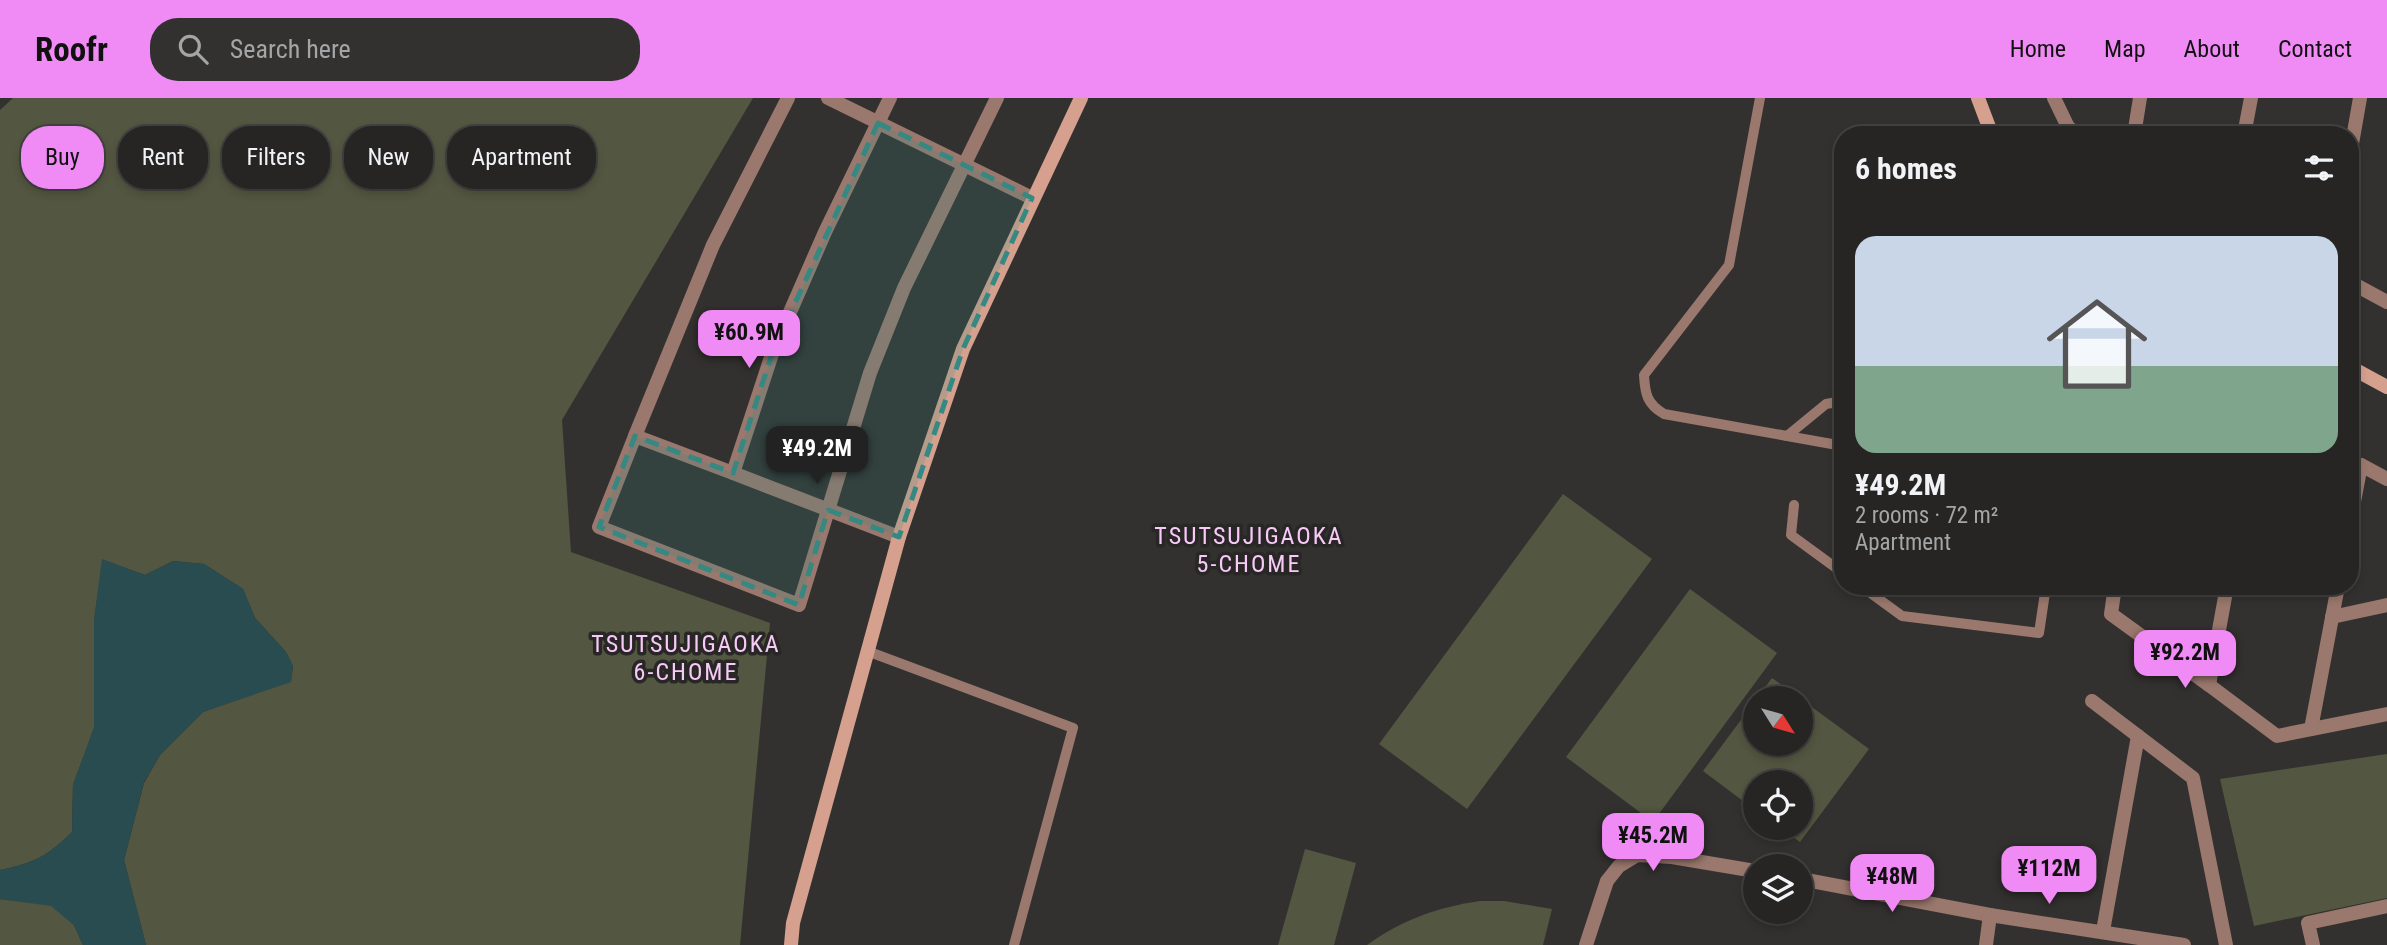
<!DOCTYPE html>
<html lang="en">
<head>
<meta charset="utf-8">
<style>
	:root { --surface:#262523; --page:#323130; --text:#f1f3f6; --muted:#a4a5a6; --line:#424241; --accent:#f08bf5 }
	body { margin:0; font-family:"Roboto Condensed",sans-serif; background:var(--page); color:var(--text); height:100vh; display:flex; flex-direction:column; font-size:26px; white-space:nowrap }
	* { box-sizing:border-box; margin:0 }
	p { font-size:23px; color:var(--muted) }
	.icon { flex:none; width:38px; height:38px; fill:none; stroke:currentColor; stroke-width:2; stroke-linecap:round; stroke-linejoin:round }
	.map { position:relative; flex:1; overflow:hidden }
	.panel { position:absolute; left:1834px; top:28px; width:525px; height:469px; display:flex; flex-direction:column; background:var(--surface); border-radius:28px; box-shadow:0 4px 10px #0003,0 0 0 2px var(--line) }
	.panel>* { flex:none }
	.top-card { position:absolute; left:21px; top:28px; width:665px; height:63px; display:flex; gap:14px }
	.needle { width:46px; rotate:127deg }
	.controls { position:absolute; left:1743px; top:588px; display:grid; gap:14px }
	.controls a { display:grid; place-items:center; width:70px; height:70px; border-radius:50%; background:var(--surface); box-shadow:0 4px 10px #0003,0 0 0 2px var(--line); font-size:35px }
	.price { position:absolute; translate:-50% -60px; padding:0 16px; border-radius:14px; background:var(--accent); color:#111; font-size:23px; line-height:46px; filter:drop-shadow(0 2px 4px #0008) }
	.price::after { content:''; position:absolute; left:50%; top:42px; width:21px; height:16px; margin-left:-10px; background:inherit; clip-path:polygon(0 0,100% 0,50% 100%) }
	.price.current { background:#222; color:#fff }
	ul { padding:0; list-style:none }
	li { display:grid; align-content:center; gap:14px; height:371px; padding:0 21px }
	li span { display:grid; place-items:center; height:217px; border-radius:21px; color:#555 }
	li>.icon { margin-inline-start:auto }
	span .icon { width:126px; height:126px; fill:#fffc; stroke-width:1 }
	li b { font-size:30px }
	h2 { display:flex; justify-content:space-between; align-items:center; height:84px; padding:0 21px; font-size:30px }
	.pill { padding:0 24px; border-radius:28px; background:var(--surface); box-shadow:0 4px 10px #0003,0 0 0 2px var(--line); font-size:24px; line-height:63px }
	.pill.current { background:var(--accent); color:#111 }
	header { display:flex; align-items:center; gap:42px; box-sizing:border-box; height:98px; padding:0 35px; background:var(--accent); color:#111 }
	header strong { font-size:33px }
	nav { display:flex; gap:38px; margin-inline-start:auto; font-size:24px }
	.search { width:490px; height:63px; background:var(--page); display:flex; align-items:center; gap:18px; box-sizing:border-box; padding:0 24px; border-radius:28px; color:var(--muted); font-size:26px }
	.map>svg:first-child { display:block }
	.green { fill:#535640 }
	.water { fill:#294c50 }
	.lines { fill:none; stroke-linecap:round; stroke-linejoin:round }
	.lane { stroke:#9a786d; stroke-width:10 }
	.street { stroke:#9a786d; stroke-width:14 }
	.secondary { stroke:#d5a08d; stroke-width:14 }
	.marked { fill:#368882; fill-opacity:0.2; stroke:#368882; stroke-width:5; stroke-dasharray:14 9; stroke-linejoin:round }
	.labels { text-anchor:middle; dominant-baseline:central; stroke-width:7; stroke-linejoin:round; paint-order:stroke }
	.neighbourhood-label { font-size:24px; letter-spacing:2px; fill:#f7caf8; stroke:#292725 }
</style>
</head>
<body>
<header>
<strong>Roofr</strong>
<div class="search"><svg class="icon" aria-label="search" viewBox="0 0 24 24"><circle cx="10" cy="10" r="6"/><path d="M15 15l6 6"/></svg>Search here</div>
<nav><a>Home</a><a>Map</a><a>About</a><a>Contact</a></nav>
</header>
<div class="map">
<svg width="2387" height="847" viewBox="0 0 2387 847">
	<rect width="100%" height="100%" fill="#33312f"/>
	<g class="green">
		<path d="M13,0h740l-191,322 9,132 199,71 -30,322h-594l-22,-85 20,-77 16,-28 43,-43 88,-31 2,-15 -7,-14 -31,-34 -12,-29 -39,-25 -31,-3 -28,14 -42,-15 -9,60v108l-21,57 -1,47c-24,24 -38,31 -72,38v-760z"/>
		<polygon points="1563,396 1652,461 1467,711 1379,646"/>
		<polygon points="1690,491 1777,555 1653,724 1566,659"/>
		<polygon points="1772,580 1800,600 1757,600"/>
		<polygon points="1801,601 1869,651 1800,744 1780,730 1801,730 1801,684 1755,684 1755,712 1703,673 1755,603 1755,646 1801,646"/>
		<polygon points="2387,656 2387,800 2254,828 2220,681"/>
		<polygon points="1305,751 1356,765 1334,847 1278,847"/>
		<polygon points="0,801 51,807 74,827 83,847 0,847"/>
		<path d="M1480,803h24l48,8 -9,36h-176c34,-25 71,-38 113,-44z"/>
	</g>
	<path class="water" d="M102,461l43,16 28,-14 31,3 39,25 12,29 31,34 7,14 -2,16 -88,30 -43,43 -16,27 -20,78 22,85h-63l-9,-20 -23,-19 -51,-7v-29c34,-7 48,-14 72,-38l1,-47 21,-57v-108z"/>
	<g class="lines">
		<g class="lane">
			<path d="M1760,0l-31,167 -85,110c1,19 3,29 20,39l179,32"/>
			<polyline points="1787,338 1826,306 1843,303"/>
			<polyline points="1794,407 1791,437 1843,475"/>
			<polyline points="1861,488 1902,518 2039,535 2046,488"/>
			<polyline points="867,553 1073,630 1014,847"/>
		</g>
		<g class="street">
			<polyline points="828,0 1032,100"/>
			<polyline points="890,0 825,134 773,253 733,375 899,439"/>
			<polyline points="2054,0 2068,29 2078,37"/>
			<polyline points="2134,37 2140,0"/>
			<polyline points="2244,37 2251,0"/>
			<polyline points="2350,57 2360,0"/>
			<polyline points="2350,184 2387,204"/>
			<polyline points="635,338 713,147 788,0"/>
			<polyline points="733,375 635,338 599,429 799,507 870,275 904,190 997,0"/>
			<polyline points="2350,425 2361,367 2387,381"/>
			<polyline points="2115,488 2111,516 2209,587 2227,488"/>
			<polyline points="2332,519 2387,507"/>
			<polyline points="2209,587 2277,638 2387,616"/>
			<polyline points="2092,603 2138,638"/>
			<polyline points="2311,631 2338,488"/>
			<polyline points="1801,781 1990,817 2184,847"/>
			<polyline points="2103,833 2138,638 2193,680 2226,847"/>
			<polyline points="1586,847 1607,783 1619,768 1637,757 1672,759 1755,773"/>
			<polyline points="1986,847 1990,817"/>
			<polyline points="2313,847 2308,825 2387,808"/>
		</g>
		<g class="secondary">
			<polyline points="1978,0 1992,37"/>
			<polyline points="2350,269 2387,289"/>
			<polyline points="791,847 793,825 899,439 963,251 1081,0"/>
		</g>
	</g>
	<path class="marked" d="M878,25l154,75 -69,151 -64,188 -71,-27 -29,95 -200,-78 36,-91 98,37 40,-122z"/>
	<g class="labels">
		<g class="neighbourhood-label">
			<text x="1249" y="438">TSUTSUJIGAOKA<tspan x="1249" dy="28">5-CHOME</tspan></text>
			<text x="686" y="546">TSUTSUJIGAOKA<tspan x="686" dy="28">6-CHOME</tspan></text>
		</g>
	</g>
</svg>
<div class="controls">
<a><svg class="needle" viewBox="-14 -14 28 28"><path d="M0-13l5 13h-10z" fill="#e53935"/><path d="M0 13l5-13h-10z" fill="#a4a5a6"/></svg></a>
<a><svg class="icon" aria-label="locate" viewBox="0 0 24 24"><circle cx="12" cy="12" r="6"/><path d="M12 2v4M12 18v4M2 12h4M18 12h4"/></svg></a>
<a><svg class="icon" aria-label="layers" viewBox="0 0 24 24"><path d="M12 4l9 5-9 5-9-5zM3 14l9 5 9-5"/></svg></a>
</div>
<b class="price" style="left:749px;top:272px">¥60.9M</b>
<b class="price current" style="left:817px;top:388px">¥49.2M</b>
<b class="price" style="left:2185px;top:592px">¥92.2M</b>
<b class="price" style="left:1653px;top:775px">¥45.2M</b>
<b class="price" style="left:2049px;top:808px">¥112M</b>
<b class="price" style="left:1892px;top:816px">¥48M</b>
<div class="top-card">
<a class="pill current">Buy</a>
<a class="pill">Rent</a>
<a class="pill">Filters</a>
<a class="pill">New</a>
<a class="pill">Apartment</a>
</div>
<section class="panel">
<h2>6 homes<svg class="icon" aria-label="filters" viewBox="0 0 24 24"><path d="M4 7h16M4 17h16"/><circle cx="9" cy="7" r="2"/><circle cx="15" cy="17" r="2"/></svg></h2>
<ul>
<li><span style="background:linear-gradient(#c9d6e8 60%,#7fa58c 0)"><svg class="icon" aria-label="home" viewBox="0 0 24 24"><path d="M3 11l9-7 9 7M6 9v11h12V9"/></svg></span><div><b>¥49.2M</b><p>2 rooms · 72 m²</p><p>Apartment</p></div></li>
</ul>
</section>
</div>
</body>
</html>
